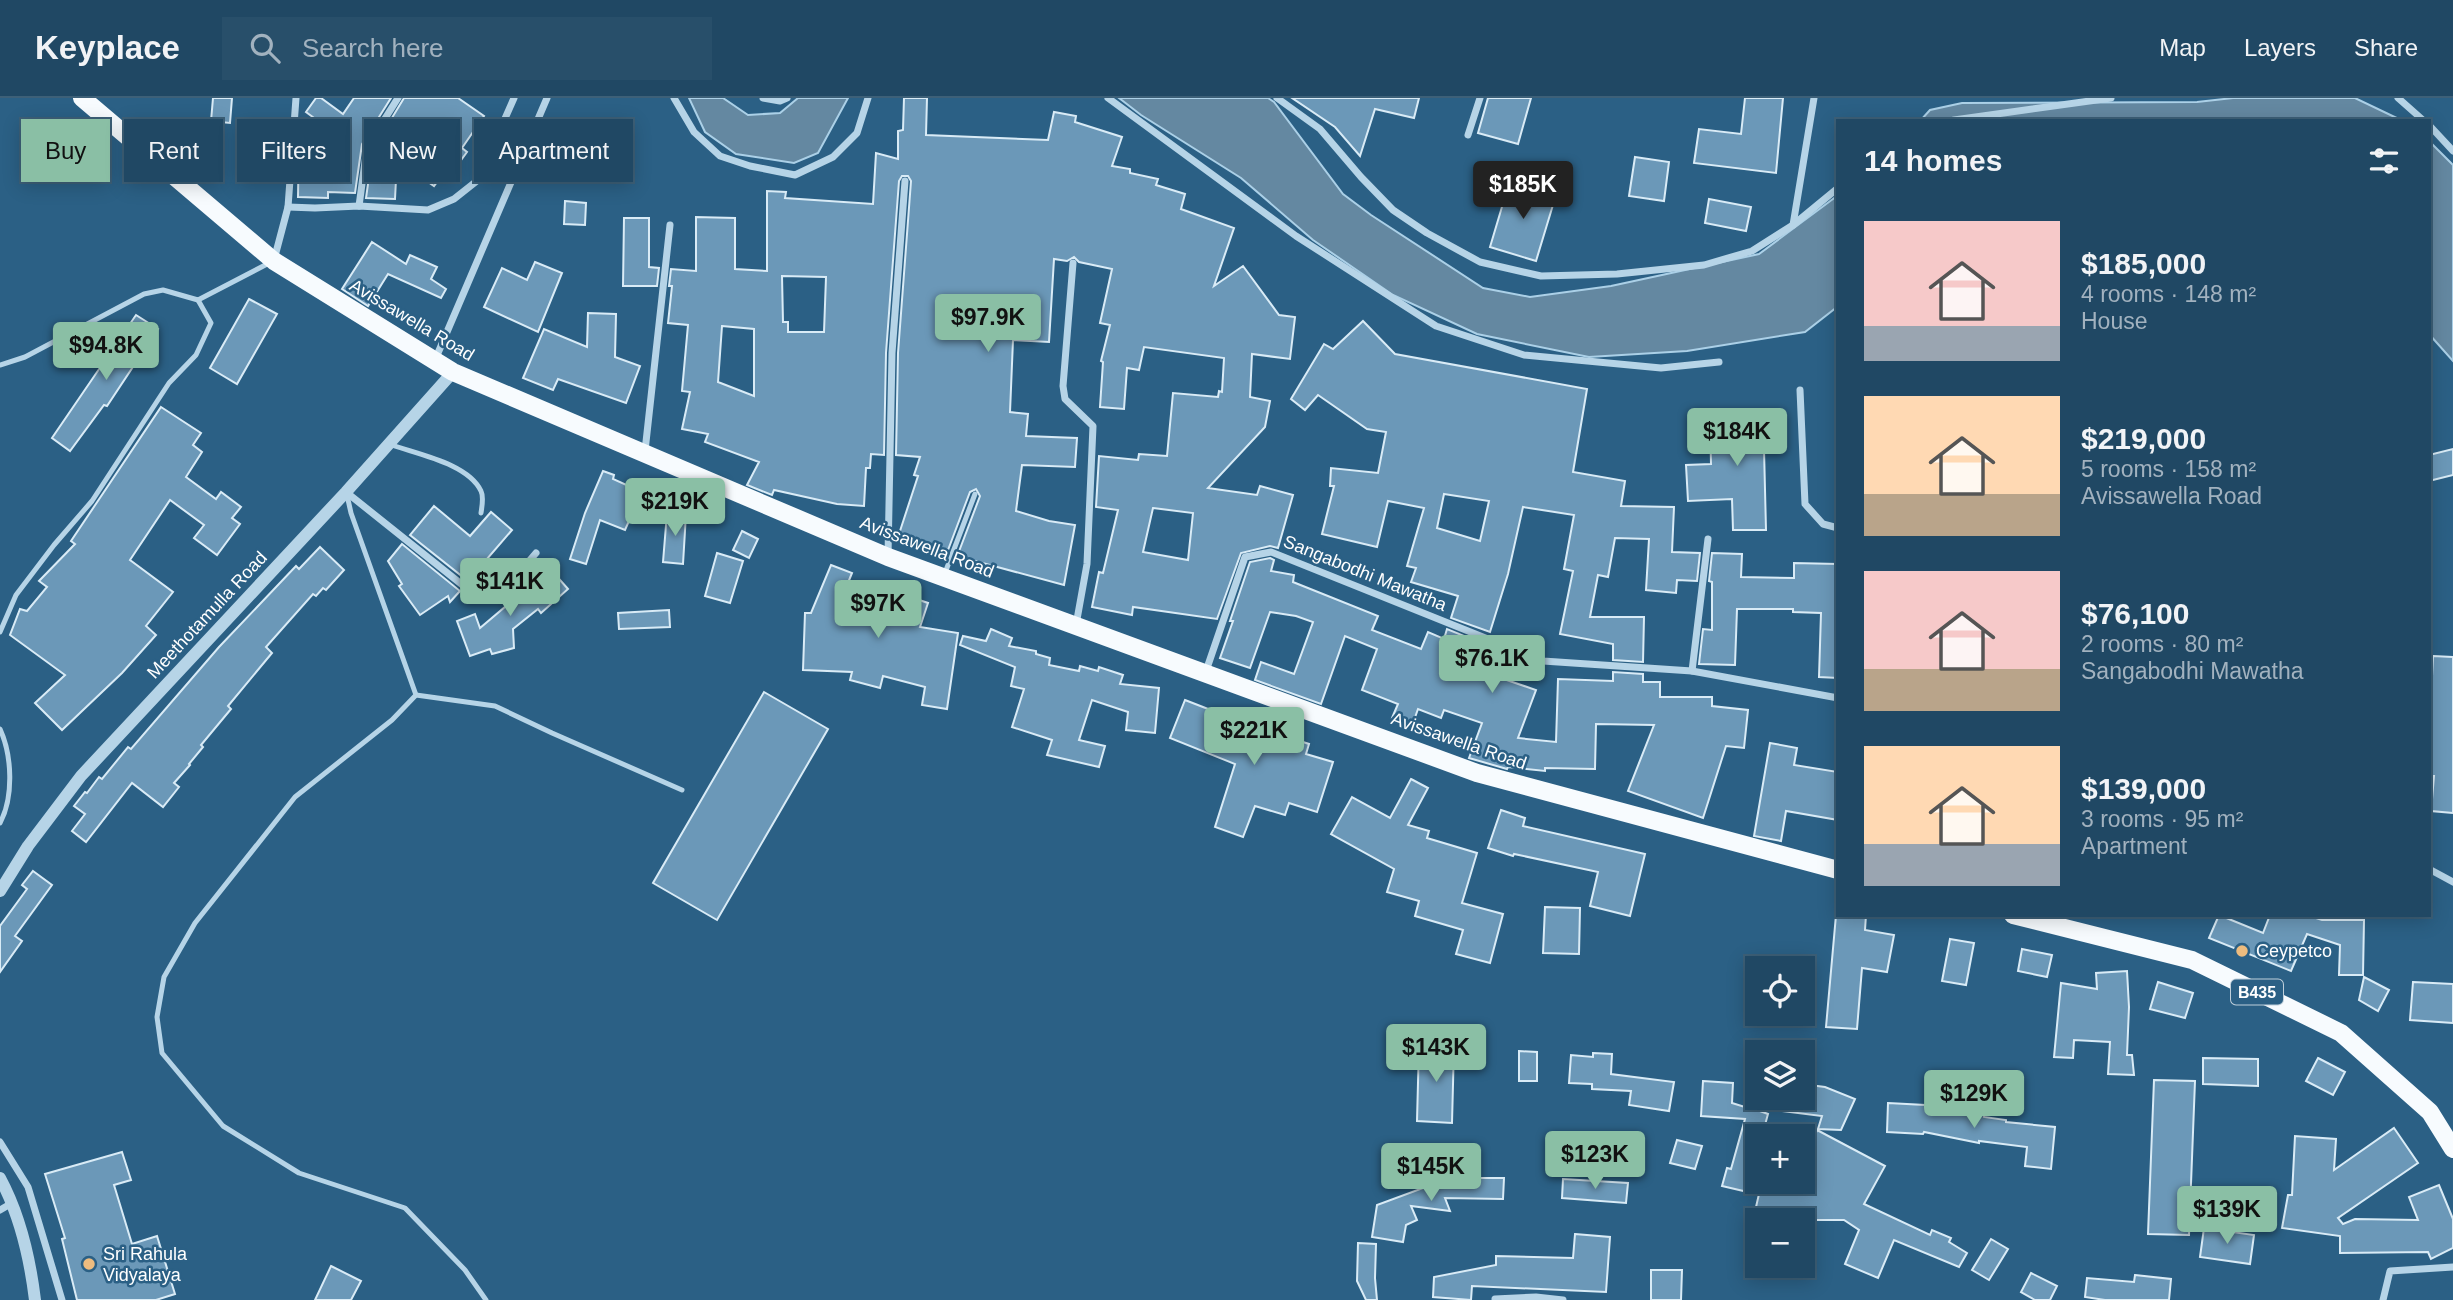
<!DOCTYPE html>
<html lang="en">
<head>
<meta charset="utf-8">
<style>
	:root { --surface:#204864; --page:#284f6a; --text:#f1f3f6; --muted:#a2b2bf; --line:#3d6078; --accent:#8abfa5 }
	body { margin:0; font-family:Helvetica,sans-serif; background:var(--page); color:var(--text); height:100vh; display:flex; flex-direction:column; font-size:26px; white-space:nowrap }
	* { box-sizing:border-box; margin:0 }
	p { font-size:23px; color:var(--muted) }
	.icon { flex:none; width:38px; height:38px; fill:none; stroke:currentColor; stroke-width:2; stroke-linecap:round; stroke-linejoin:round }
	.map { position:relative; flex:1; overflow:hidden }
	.drawer { position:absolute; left:1836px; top:21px; width:595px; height:798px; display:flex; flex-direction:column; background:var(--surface); border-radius:0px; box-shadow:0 4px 18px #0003,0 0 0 2px var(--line) }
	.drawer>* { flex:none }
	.hud { position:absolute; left:21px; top:21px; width:665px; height:63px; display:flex; gap:14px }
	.controls { position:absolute; left:1745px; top:858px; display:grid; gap:14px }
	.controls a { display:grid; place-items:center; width:70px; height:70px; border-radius:0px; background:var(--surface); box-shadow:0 4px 18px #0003,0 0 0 2px var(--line); font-size:35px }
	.price { position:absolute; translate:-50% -60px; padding:0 16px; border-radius:7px; background:var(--accent); color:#111; font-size:23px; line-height:46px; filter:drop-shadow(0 2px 4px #0008) }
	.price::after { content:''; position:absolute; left:50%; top:42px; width:21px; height:16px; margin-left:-10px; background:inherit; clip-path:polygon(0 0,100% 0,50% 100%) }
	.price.current { background:#222; color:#fff }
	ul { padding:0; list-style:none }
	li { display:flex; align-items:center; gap:21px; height:175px; padding:0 28px }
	li span { display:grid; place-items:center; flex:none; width:196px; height:140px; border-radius:0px; color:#555 }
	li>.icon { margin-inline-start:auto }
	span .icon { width:84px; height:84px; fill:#fffc; stroke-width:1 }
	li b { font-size:30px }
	h2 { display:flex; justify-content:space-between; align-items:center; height:84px; padding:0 28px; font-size:30px }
	.chip { padding:0 24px; border-radius:0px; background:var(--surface); box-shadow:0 4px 18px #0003,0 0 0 2px var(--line); font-size:24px; line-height:63px }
	.chip.current { background:var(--accent); color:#111 }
	header { display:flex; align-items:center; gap:42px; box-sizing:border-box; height:98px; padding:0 35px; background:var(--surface); border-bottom:2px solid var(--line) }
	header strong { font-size:33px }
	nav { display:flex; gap:38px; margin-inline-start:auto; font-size:24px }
	.search { width:490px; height:63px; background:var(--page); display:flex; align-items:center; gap:18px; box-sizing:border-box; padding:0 24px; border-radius:0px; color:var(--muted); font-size:26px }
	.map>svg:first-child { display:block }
	.water { fill:#6488a1; stroke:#abd0e7; stroke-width:2 }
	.building { fill:#6b98b8; stroke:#d9ebf6; stroke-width:2; fill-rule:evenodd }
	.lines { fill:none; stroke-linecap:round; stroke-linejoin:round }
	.service { stroke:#b6d4e7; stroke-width:5 }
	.minor { stroke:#b6d4e7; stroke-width:7 }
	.tertiary { stroke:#b6d4e7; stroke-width:12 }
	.primary { stroke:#f7fbfe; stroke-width:18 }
	.poi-dot { fill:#edbc7f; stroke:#2b6085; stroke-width:2.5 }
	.labels { text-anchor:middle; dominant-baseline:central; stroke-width:5; stroke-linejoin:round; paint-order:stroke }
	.shield { fill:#2b6085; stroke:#bfcfda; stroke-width:2 }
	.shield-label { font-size:16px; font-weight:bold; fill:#fff }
	.street-label { font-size:18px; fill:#fff; stroke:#2b6085 }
	.poi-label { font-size:18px; fill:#fff; stroke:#2b6085; text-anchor:start }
</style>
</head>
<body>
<header>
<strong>Keyplace</strong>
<div class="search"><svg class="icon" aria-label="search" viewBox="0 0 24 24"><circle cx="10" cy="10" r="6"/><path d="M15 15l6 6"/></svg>Search here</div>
<nav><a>Map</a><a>Layers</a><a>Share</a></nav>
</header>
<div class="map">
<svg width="2453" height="1202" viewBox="0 0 2453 1202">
	<rect width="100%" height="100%" fill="#2b6085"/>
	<g class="water">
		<polygon points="689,0 723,0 748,17 780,15 798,0 848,0 818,55 794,65 736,56 705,34"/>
		<polygon points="1119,0 1268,0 1274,4 1343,96 1371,117 1483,190 1530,199 1611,188 1759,156 1837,98 1837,209 1805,234 1687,253 1589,259 1477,236 1393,197 1313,142 1241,80 1141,17"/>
		<polygon points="2233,0 2355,0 2403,23 1920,23 1930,12 1962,5 2197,4"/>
		<polygon points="2429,43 2453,67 2453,263 2429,236"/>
	</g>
	<g class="building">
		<polygon points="213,0 232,0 230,25 211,23"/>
		<polygon points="316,0 321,0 343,16 354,0 391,0 362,46 355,95 328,94 328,100 298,99 299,40 344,42 306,14"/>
		<polygon points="404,0 458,0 484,18 462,50 467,54 456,69 451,65 434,88 397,62 395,101 366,100 373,51"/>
		<path d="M904,0h23l-1,37 122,5 6,-28 22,4 -1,6 47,15 -10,29 18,3v4l28,6 -2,6 29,9 -4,15 53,19 -20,58 29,-20 36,49 16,2 -5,42 -38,-5 -2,43 20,4 -5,26 -57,61 49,7 3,-9 33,9 -15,53 -8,-2 -29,7 -24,66 -84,-12 -1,8 -40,-8 7,-35 4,1 15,-63 -22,-3 3,-51 39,4 1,-6 28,2 6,-63 45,4 1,-6 3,1 2,-34 -80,-11 -5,23 -12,-2 -3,41 -24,-2 3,-45 -2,-1 9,-36 -10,-2 12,-54 -33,-7 -5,-5 -7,4 -13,-2 -5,83 -36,-2 -3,72 18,2 -2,22 51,2 -2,29 -53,-2 -6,46 33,10 26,4 -11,60 -104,-28 -2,-3 22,-58 -4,-7 -6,3 -22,58 -49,-16 19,-58 -4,-1 6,-18 -24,-2 2,-102 13,-172 -3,-5h-6l-3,5 -13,172 -2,102 -13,-1 -1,14h-4l-2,38 -27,-2 -63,-14 -2,5 -25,-10 12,-23 -54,-20 3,-8 -26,-5 8,-37 -8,-1 6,-66 -20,-2 4,-37h-3l2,-17 25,2v-54l39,1v51l32,2v-80l19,1 -1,6 88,6 3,-51 22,6v-28l5,-1zM782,178l44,1 -2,55h-36v-10h-5zM722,228l32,3v67l-36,-14zM1153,410l40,5 -5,47 -45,-8z"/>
		<polygon points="1292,0 1419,0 1414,20 1375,11 1360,58 1335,29"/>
		<polygon points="1488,0 1531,0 1518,46 1478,35"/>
		<polygon points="1745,0 1783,0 1776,75 1694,65 1699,31 1741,36"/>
		<polygon points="1635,59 1669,64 1664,103 1629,98"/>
		<polygon points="1510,82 1556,97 1536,163 1490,149"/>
		<polygon points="1709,101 1751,109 1746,133 1705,125"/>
		<polygon points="565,103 586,105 585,127 564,126"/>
		<polygon points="624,120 649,120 649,169 659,170 657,188 623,188"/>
		<polygon points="372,144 406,166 410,157 437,169 431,181 446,191 441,200 388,176 368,208 342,191"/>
		<polygon points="535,164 562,175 538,234 484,209 502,170 527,182"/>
		<polygon points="249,201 277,216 237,286 210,270"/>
		<polygon points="588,215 616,216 615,259 640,268 626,305 558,281 553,292 523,280 544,231 587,249"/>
		<polygon points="136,217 158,231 107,308 104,307 70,353 52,340"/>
		<path d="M1363,223l32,33 192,35 -14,83 52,9 -4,25 53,1 -2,45 28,1 -3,28 -20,-1 -1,13 -30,-3 3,-51 -34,-1 -7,39 -10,-2 -8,42h54l-1,45 -30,-2v-16l-53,-10 13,-63 -9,-2 10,-54 -51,-8 -15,67 -18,58 -39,-14 7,-22 -47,-14 5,-14 -9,-2 17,-58 -36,-7 -11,46 -55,-13 12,-48h-4l1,-18 47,5 8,-41 -19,-3 -49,-34 -13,15 -14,-11 33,-55 9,5zM1444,396l45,7 -9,40 -43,-13z"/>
		<polygon points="161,309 201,335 193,347 202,354 186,379 216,401 221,394 241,409 232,420 240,426 217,457 194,440 204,427 170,402 130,462 173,494 146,528 156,537 122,575 62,632 35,605 65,577 10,537 20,511 27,513 47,489 39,483 75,446 71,443"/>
		<polygon points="1710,320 1783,322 1782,351 1764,351 1766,432 1733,432 1732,401 1688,403 1686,367 1711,366"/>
		<polygon points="2453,351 2453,377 2429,383 2429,357"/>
		<polygon points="603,373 614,377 613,381 642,394 625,432 600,422 586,466 570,461 585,415"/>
		<polygon points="434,408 470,438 491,414 512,432 468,483 410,437"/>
		<polygon points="667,415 686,416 683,466 663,464"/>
		<polygon points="742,433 758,441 749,460 733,452"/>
		<polygon points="402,446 460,493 450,504 448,498 420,517 399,488 402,486 388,463"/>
		<polygon points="320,449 344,472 326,492 323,490 316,498 313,496 266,549 272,555 228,608 231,611 201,647 203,649 189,666 190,667 174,685 179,689 163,709 132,685 86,744 72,733 85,716 74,708 85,694 87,695 99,679 102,681 128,649 131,651 219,549 296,468 299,471"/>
		<polygon points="717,455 743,463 730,505 705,498"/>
		<polygon points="1712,455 1742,456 1741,479 1794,480 1794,465 1838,466 1838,580 1819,579 1821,515 1793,514 1793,511 1737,511 1735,567 1699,566 1703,531 1712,532 1712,484 1709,483"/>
		<polygon points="1270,460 1274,462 1271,473 1294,477 1293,484 1378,518 1372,532 1421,551 1428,534 1444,541 1447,531 1474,542 1465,561 1497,572 1495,578 1536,592 1518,640 1556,644 1558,581 1613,583 1613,574 1643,576 1643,584 1660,584 1660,599 1712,599 1712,608 1748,612 1744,650 1726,648 1703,720 1628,693 1654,627 1596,626 1595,671 1545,670 1545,673 1508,669 1507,671 1469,660 1482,625 1444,612 1441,620 1418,611 1412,628 1392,620 1398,606 1362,592 1377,551 1345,538 1321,606 1255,582 1261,564 1294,576 1313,524 1296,518 1270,514 1250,570 1220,560 1233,523 1230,523 1250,464"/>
		<polygon points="831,467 852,475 843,497 874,508 881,489 928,505 920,529 958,535 947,611 922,607 925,589 883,578 880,590 850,582 852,574 803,572 805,515 811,515"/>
		<polygon points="552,473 568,491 541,515 538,511 513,531 514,550 492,556 490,551 470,558 457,523 475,516 480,530 519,497 521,500"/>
		<polygon points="669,512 670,529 619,531 618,515"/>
		<polygon points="991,531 1012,540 1009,548 1036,553 1036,556 1050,560 1049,567 1079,573 1080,568 1098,573 1099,569 1123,577 1120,586 1159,590 1155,635 1126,632 1128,614 1092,602 1079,642 1105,648 1099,669 1047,657 1052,642 1012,629 1024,591 1011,588 1015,569 960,547 963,538 986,543"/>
		<polygon points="2433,558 2453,559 2453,715 2431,713 2434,678 2429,678 2429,638"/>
		<polygon points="764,594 828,631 717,822 653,785"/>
		<polygon points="1185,602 1226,618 1284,652 1288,639 1309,646 1306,656 1333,664 1317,714 1289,705 1285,717 1255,708 1243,739 1215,729 1235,666 1170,640"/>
		<polygon points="1770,645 1797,650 1794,667 1838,674 1838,722 1786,713 1781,743 1754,738"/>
		<polygon points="1411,681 1428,690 1408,727 1429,733 1427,740 1477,755 1462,805 1503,816 1490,865 1456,856 1463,832 1415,818 1419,803 1387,794 1394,771 1331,736 1352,699 1390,720"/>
		<polygon points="1501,712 1525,720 1523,728 1645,756 1630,818 1590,808 1598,774 1514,756 1513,758 1488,750"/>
		<polygon points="33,773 52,787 15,838 22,843 0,874 0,828 27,791 22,787"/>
		<polygon points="1545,809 1580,810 1579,856 1543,855"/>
		<polygon points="1836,817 1866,817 1865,832 1894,837 1887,874 1862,870 1857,931 1826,929"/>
		<polygon points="2219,817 2263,835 2270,817 2307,817 2322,822 2364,822 2363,877 2339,877 2340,847 2307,836 2291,873 2209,840"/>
		<polygon points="1950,841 1974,845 1966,887 1942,883"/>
		<polygon points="2022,851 2052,857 2047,879 2018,873"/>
		<polygon points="2127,873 2129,909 2127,957 2132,957 2134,977 2108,976 2110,944 2074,942 2073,960 2054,959 2061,885 2097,891 2096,875"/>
		<polygon points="2364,879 2389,892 2378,913 2359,902"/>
		<polygon points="2158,884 2193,895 2185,920 2150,911"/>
		<polygon points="2413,884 2453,886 2453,925 2410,922"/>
		<polygon points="1419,947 1454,948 1452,1025 1417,1023"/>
		<polygon points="1519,953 1537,954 1537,983 1519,983"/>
		<polygon points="1593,955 1612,956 1611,976 1674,984 1669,1013 1629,1007 1631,993 1592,991 1592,986 1569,985 1571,957 1593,959"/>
		<polygon points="2203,960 2258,961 2258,988 2203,986"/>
		<polygon points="2318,960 2345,974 2333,997 2306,983"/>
		<polygon points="2154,982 2195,983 2189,1137 2148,1136"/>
		<polygon points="1703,983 1733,985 1732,1005 1748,1010 1752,996 1757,997 1757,1012 1768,1016 1762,1038 1757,1038 1757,1073 1752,1095 1722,1088 1727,1070 1731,1071 1745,1021 1701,1018"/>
		<polygon points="1802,986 1825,989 1855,1001 1841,1032 1818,1031 1822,1018 1758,1010 1759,999 1802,999"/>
		<polygon points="1888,1005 1925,1007 1925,1009 1984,1017 1984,1019 2006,1022 2006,1024 2055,1029 2051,1071 2025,1068 2027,1049 1979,1043 1979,1045 1924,1034 1923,1036 1887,1034"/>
		<polygon points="2394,1030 2418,1065 2338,1120 2343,1126 2355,1121 2418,1122 2409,1099 2439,1087 2453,1121 2453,1150 2431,1161 2428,1154 2340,1155 2340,1138 2282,1130 2288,1097 2292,1097 2295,1038 2336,1041 2334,1072"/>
		<polygon points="1817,1032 1885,1068 1864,1106 1930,1137 1932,1132 1951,1140 1949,1144 1967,1155 1959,1169 1894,1142 1878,1180 1845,1166 1859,1132 1844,1122 1753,1122 1762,1083 1802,1083 1802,1077"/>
		<polygon points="1677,1042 1702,1048 1695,1071 1670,1065"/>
		<polygon points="122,1054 131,1082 114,1087 132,1146 157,1138 175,1196 156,1202 77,1202 62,1141 65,1140 45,1076"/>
		<polygon points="1450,1080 1504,1080 1503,1101 1445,1100 1450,1113 1411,1108 1417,1122 1406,1127 1403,1144 1372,1139 1377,1107"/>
		<polygon points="1563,1081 1628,1085 1626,1105 1562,1100"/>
		<polygon points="2204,1130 2254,1137 2250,1166 2200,1159"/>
		<polygon points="1575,1136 1610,1139 1606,1194 1472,1188 1471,1202 1433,1199 1434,1179 1496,1167 1496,1158 1573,1160"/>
		<polygon points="1991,1141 2008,1151 1989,1182 1972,1172"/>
		<polygon points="1358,1145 1376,1146 1375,1180 1377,1202 1366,1202 1357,1183"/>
		<polygon points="331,1168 361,1183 351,1202 315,1202"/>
		<polygon points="1651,1172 1682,1172 1681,1202 1651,1202"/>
		<polygon points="2031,1175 2057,1188 2050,1202 2035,1202 2021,1194"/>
		<polygon points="2135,1177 2171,1181 2169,1202 2105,1202 2085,1199 2087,1180 2134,1184"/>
	</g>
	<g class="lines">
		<g class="service">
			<polyline points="0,267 25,259 144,196 163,192 198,202 271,164"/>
			<path d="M389,346c27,10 79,19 92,47 3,6 1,15 0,22"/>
			<polyline points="347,397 351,415 416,597 392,622 295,699 195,825 164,879 157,919 162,955 223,1028 299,1075 405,1110 465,1172 486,1202"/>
			<polyline points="945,475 975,396"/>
			<polyline points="0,534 16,497 54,447 92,403 169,285 196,257 211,225 198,202"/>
			<polyline points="416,597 495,608 552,635 682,692"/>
			<path d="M0,631c12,26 14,68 0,94"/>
		</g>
		<g class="minor">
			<polyline points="674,0 694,34 720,58 750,68 795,77 833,59 857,35 868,0"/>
			<polyline points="763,0 780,3 787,0"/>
			<polyline points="1108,0 1296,138 1436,228 1524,257 1661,270 1719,264"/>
			<polyline points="1277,0 1320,31 1361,79 1393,112 1427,135 1480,164 1541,178 1617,176 1704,167 1752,153 1793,127 1838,90"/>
			<polyline points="2398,0 2424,23"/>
			<polyline points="1954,22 2111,0"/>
			<polyline points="2429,27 2453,53"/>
			<polyline points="1468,37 1480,0"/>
			<polyline points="359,108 367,49 398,0"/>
			<polyline points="288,109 315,110 359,108 428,112 454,101 478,82 514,0"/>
			<polyline points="1793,127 1814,0"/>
			<polyline points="274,162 288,109 296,0"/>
			<polyline points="1073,165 1063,288 1065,301 1093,328 1087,466 1076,527"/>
			<polyline points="435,262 547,0"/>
			<polyline points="1800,292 1805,406 1823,426 1838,430"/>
			<polyline points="645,353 670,127"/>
			<polyline points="346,394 475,497 494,499 508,488 536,455"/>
			<polyline points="888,458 892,255 905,83"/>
			<polyline points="1206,573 1245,459 1271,454 1543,563 1692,573 1838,600"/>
			<polyline points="1692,573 1708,441"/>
			<polyline points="2429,771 2453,784"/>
			<polyline points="0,1044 28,1089 62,1202"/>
			<polyline points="0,1112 12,1105"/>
			<polyline points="1495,1201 1536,1199 1563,1202"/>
			<polyline points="2383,1202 2390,1173 2453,1169"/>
		</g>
		<g class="tertiary">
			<polyline points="0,793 28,748 81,678 346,394 453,274"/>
			<path d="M0,1080c20,37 30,81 35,122"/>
		</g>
		<g class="primary">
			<polyline points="82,0 274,163 453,274 888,459 1477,675 1838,772"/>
			<polyline points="2013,817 2192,862 2341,935 2430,1014 2453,1051"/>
		</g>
	</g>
	<g class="poi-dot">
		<circle cx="2242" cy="853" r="7"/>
		<circle cx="89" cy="1166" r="7"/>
	</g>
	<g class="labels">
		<rect class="shield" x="2231" y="881.5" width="52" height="25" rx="5"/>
		<g class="shield-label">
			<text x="2257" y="894">B435</text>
		</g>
		<g class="street-label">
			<text transform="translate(412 222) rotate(31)">Avissawella Road</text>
			<text transform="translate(927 449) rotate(21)">Avissawella Road</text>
			<text transform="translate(1365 475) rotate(22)">Sangabodhi Mawatha</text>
			<text transform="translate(207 517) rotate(-47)">Meethotamulla Road</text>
			<text transform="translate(1459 643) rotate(19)">Avissawella Road</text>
		</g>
		<g class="poi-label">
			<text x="2256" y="853">Ceypetco</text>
			<text x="103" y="1156">Sri Rahula<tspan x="103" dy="21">Vidyalaya</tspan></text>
		</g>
	</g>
</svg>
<div class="controls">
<a><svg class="icon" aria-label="locate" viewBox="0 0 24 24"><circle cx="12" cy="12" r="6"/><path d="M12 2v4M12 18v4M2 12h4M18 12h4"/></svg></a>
<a><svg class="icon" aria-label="layers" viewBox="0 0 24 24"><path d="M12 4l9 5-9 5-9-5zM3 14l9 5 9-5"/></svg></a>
<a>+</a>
<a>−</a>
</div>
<b class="price current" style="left:1523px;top:123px">$185K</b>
<b class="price" style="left:988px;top:256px">$97.9K</b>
<b class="price" style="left:106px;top:284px">$94.8K</b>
<b class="price" style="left:1737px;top:370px">$184K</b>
<b class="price" style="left:675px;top:440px">$219K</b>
<b class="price" style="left:510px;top:520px">$141K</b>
<b class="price" style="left:878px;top:542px">$97K</b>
<b class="price" style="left:1492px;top:597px">$76.1K</b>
<b class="price" style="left:1254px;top:669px">$221K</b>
<b class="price" style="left:1436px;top:986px">$143K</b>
<b class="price" style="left:1974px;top:1032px">$129K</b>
<b class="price" style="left:1595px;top:1093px">$123K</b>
<b class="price" style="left:1431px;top:1105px">$145K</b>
<b class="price" style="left:2227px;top:1148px">$139K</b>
<div class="hud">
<a class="chip current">Buy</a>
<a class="chip">Rent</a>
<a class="chip">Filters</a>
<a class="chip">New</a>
<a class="chip">Apartment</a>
</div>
<section class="drawer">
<h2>14 homes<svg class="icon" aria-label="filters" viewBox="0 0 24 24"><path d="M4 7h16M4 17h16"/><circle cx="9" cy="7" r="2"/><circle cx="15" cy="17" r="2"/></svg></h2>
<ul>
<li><span style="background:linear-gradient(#f6c9c9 75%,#9aa5b1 0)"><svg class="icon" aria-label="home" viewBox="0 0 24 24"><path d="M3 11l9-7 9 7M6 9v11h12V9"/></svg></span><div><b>$185,000</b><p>4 rooms · 148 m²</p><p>House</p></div></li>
<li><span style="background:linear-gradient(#ffd9b3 70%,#b9a48a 0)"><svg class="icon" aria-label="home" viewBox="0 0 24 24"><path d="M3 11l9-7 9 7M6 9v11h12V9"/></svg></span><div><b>$219,000</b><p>5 rooms · 158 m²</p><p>Avissawella Road</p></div></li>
<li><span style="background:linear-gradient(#f6c9c9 70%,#b9a48a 0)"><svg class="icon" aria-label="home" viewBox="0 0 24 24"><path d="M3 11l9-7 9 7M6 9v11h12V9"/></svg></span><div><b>$76,100</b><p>2 rooms · 80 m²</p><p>Sangabodhi Mawatha</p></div></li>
<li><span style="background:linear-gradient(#ffd9b3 70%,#9aa5b1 0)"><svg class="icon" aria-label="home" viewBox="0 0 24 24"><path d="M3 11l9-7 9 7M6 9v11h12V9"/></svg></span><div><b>$139,000</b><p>3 rooms · 95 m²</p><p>Apartment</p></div></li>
</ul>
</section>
</div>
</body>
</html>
